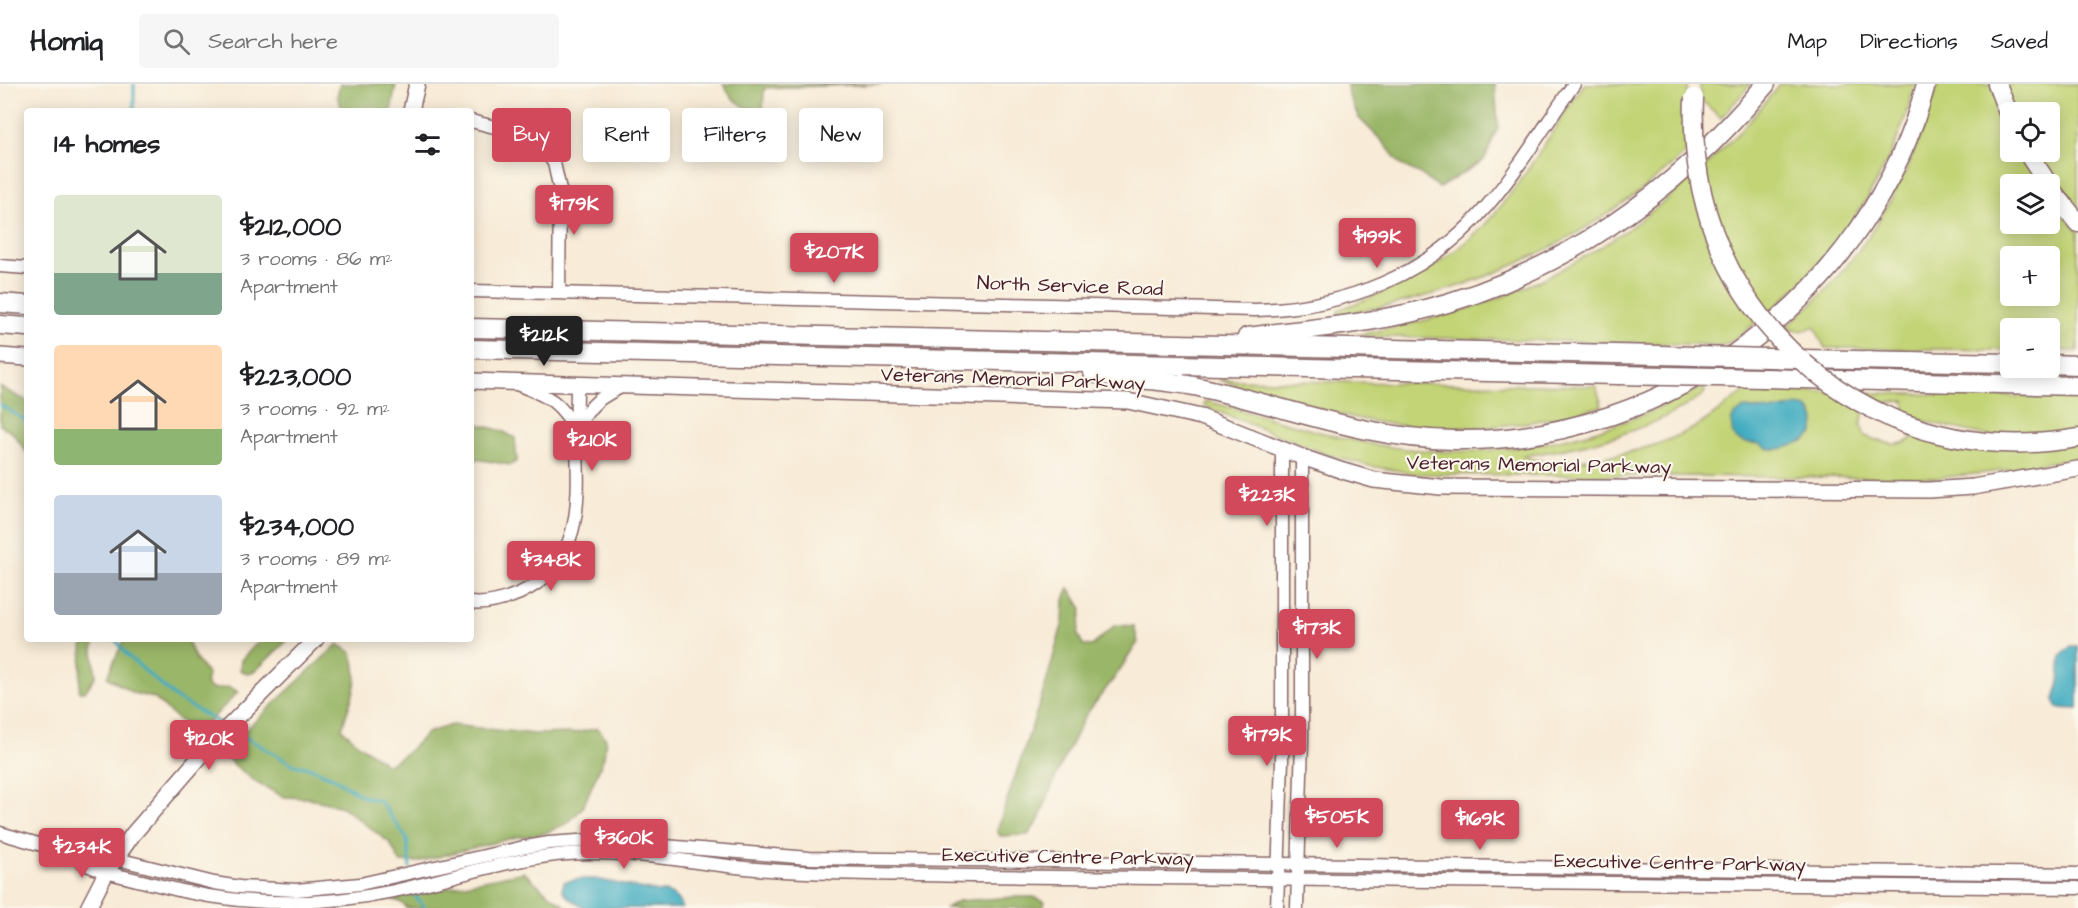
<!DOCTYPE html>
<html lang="en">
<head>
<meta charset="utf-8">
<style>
	:root { --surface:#fff; --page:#f6f6f6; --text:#202124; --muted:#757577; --line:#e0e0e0; --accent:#d1495b }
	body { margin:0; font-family:"Architects Daughter",sans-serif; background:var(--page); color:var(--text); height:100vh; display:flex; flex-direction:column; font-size:22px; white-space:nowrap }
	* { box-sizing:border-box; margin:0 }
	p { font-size:20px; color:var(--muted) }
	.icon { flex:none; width:33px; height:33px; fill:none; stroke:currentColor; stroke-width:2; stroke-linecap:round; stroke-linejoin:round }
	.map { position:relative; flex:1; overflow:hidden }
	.side { position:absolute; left:24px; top:24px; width:450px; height:534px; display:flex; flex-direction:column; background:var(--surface); border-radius:6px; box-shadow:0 3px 15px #0003 }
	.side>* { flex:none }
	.guide { position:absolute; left:492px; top:24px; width:570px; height:54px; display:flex; gap:12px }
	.fabs { position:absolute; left:2000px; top:18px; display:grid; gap:12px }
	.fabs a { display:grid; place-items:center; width:60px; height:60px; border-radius:6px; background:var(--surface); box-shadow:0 3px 15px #0003; font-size:30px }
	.price { position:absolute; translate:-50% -51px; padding:0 14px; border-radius:6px; background:var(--accent); color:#fff; font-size:20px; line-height:39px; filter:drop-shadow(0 2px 3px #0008) }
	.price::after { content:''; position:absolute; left:50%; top:36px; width:18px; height:14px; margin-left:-9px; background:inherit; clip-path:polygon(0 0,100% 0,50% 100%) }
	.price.selected { background:#222; color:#fff }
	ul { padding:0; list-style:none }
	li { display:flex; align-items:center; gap:18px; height:150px; padding:0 30px }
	li span { display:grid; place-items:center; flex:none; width:168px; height:120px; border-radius:6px; color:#555 }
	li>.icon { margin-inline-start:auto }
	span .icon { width:72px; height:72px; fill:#fffc; stroke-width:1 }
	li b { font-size:26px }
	h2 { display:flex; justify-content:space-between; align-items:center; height:72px; padding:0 30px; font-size:26px }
	.chip { padding:0 21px; border-radius:6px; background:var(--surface); box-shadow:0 3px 15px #0003; font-size:21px; line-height:54px }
	.chip.selected { background:var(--accent); color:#fff }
	header { display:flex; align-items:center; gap:36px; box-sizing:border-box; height:84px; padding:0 30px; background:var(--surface); border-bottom:2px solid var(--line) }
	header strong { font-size:28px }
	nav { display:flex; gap:33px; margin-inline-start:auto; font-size:21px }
	.search { width:420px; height:54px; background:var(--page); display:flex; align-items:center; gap:15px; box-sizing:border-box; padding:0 21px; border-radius:6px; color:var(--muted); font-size:22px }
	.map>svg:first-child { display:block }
	.green { fill:#c3d477; stroke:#867a51; stroke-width:1.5; fill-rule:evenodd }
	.forest { fill:#9ab668; stroke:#726a4a; stroke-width:1.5 }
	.water { fill:#41acc0; stroke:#466676; stroke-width:1.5 }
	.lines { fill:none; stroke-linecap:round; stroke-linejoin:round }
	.stream { stroke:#41acc0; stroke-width:3 }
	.minor-casing { stroke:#876667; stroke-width:15 }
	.major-casing { stroke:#876667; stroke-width:18 }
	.highway-casing { stroke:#876667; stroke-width:21 }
	.minor { stroke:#fff; stroke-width:12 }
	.major { stroke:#fff; stroke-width:15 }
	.highway { stroke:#fff; stroke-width:18 }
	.highway-bridge-casing { stroke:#876667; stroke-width:21; stroke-linecap:butt }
	.highway-bridge { stroke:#fff; stroke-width:18 }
	.labels { text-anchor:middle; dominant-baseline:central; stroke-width:4.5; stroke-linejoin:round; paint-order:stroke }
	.street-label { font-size:20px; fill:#4a1f2b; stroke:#fbf7ec }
</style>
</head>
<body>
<header>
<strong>Homiq</strong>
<div class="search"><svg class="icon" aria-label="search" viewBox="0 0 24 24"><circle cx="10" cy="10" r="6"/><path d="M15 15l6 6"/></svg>Search here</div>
<nav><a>Map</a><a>Directions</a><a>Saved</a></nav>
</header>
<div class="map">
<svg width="2078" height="824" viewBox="0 0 2078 824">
	<rect width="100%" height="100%" fill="#fbf7ec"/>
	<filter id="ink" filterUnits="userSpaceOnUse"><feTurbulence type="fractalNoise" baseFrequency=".0167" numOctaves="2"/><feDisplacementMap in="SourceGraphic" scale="12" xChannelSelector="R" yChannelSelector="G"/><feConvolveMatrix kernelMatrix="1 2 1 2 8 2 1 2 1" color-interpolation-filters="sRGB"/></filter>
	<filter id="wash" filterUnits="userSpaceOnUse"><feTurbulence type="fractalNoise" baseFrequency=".008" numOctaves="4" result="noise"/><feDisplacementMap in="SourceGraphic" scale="24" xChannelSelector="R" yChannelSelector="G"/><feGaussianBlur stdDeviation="1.35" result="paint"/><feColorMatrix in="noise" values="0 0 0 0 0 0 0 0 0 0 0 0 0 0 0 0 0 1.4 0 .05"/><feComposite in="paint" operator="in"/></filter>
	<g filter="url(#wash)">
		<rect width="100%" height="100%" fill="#f8ebd7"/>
		<g class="green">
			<path d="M1584,0h104l-3,40 15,16c-103,98 -221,153 -362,175v-5c56,-20 111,-46 152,-91 36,-41 63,-90 94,-135z"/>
			<polygon points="1700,0 1751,0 1721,34 1700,15"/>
			<path d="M1780,0h135c-25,105 -101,203 -190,261l-372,-9c49,-10 99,-20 146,-38 111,-43 208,-121 281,-214z"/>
			<path d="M1938,0h54l18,46v22h11l19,32h-30v40h39v-27l29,35v119l-29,-1v-22h-39v22l-185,-2 -11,-22c-9,6 -18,6 -28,2 12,-12 25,-23 37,-35 55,-58 94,-132 115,-209zM2010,172h39v40h-39z"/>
			<polygon points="2002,0 2078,0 2078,130 2033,68 2049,68 2049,28 2014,28"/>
			<path d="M1219,296l377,6 6,20c-74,21 -144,28 -220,17 -55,-9 -109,-28 -163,-43z"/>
			<path d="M1702,303l3,3 -1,4c-51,37 -119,53 -181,62 25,13 101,-1 128,-10 15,-4 29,-11 43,-18 19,-11 35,-26 53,-38l331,8v34l-85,5 -88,-20v-16l-40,3 -4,22 4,10c15,6 39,15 49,-1l164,9v13l-84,15 -58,6 -518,-4 -48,-8 -41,-11 -125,-49 1,-5c62,14 122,37 185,46 109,15 216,-9 312,-60zM1797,322l15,6c6,13 -1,19 -8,29l-8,1 -8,5 -28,-3 -12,-36 22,3z"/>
		</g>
		<g class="forest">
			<polygon points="340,0 396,0 391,27 343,27 337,12"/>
			<polygon points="723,0 882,0 764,4 763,28 745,23 732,14"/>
			<polygon points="1347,0 1495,0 1498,43 1484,76 1439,104 1419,89 1401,81 1384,59 1359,34 1348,10"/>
			<polygon points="0,303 27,317 27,369 13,349 0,341"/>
			<polygon points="471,338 502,347 515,354 517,377 510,381 471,374"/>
			<polygon points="1069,504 1082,525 1078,550 1083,561 1092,562 1115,541 1134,542 1138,558 1115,593 1085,632 1057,689 1039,736 1028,751 1000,752 997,746 1045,603 1063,538 1064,516"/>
			<polygon points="83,555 95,555 93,567 96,591 85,608 79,608"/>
			<polygon points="124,555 187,555 195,574 208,591 206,599 209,604 215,605 230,603 238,608 201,646 195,646 177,635 154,614 133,609 107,593"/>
			<polygon points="261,555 289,555 254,588 248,590 240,586 241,576"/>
			<path d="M338,560l14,9c10,34 -2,45 -10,76l16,15 30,21 21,-14 18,-18 24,-8 84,9 40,-1 23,-5 8,11 -2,18 -21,50 -15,16 -25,11 -27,3 -98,25h-18l-10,-19 -48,-36 -33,-9 -25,-1 -27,-14 -24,-19 -11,-12z"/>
			<polygon points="524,788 544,806 568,824 407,824 402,819 391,815"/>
			<polygon points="1016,813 1034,813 1045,818 1043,824 946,824 958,817"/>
		</g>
		<g class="water">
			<path d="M1797,322l11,2 7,11 -1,13c-6,9 -32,19 -43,17 -5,0 -8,-4 -12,-5 -12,-3 -17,2 -26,-9l-2,-14 4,-6 9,-7 26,3z"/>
			<polygon points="2071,562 2078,562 2078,625 2076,625 2058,624 2054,616 2059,598 2061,572"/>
			<path d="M579,795h17l63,13c12,-1 19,5 24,16h-99l-15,-10 -7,-8 2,-8z"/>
		</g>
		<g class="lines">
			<g class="stream">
				<polyline points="134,0 134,27"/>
				<polyline points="0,321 22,334 27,340"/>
				<polyline points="115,555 127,571 176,614 223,641"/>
				<polyline points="231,645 294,681 311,684 332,693 362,712 380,717 407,755 410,784"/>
				<polyline points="414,805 416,813 425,824"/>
			</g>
		</g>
	</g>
	<g filter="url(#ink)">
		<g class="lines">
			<g class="minor-casing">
				<g id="minor">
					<polyline points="471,37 522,50 541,61 554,79 560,106 559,208"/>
					<polyline points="0,182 27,184"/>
					<path d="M471,207l784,19c89,-2 173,-34 231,-103 33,-38 59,-82 88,-123"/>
					<path d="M519,301c31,12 40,16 57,45"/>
					<path d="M578,343c13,-24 21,-29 45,-41"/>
					<path d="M471,519c16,2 35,-4 49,-10 62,-28 59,-91 57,-148 -1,-21 0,-41 0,-61"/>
					<polyline points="0,749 73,770 93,769 214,799 240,803 296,806 360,800 520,764 549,759 592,756 809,774 2078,790"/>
					<path d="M73,770c4,4 9,9 14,11 16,8 48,14 67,19 79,22 159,24 240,7 65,-14 130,-38 197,-38 56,0 110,11 165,16 71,6 144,5 215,7l1107,12"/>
					<polyline points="1277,824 1282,676 1282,365"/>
					<polyline points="1297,824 1302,657 1302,373"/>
				</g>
			</g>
			<g class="major-casing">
				<g id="major">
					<polyline points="411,27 417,0"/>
					<polyline points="0,272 27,274"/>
					<polyline points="471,297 1128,317 1201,333 1302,373 1343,387 1374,396 1441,403 1929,406 1973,403 2078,385"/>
					<polyline points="88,824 107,787 133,750 212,659 316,555"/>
				</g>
			</g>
			<g class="highway-casing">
				<g id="highway">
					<polyline points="1997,0 2010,34"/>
					<polyline points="2027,68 2048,100"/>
					<polyline points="2049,103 2078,139"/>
					<polyline points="0,219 27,221"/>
					<polyline points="0,241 27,243"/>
					<polyline points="471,244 1659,271"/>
					<path d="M1247,253c57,-8 114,-12 171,-26 139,-34 258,-118 348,-227"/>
					<polyline points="471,265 1618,291"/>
					<polyline points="1802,275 2010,279"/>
					<polyline points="2049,280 2078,281"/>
					<path d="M1093,289c36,8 74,6 110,15 84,19 164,51 251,52 216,4 417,-147 472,-356"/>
					<polyline points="1764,294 2078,302"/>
					<path d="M1893,335c59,24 122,30 185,19"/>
				</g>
			</g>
			<use href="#minor" class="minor"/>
			<use href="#major" class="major"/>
			<use href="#highway" class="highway"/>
			<g class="highway-bridge-casing">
				<g id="highway-bridge">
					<path d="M1694,14c-6,144 68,262 199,321"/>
					<polyline points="1659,271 1802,275"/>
					<polyline points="1618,291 1764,294"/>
				</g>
			</g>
			<use href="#highway-bridge" class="highway-bridge"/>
		</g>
	</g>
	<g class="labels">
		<g class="street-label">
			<text transform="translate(1070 202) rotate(2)">North Service Road</text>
			<text transform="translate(1013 295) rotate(2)">Veterans Memorial Parkway</text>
			<text transform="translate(1539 381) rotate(1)">Veterans Memorial Parkway</text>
			<text transform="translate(1068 773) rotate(1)">Executive Centre Parkway</text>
			<text transform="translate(1680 779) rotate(1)">Executive Centre Parkway</text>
		</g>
	</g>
</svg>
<div class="fabs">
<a><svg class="icon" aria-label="locate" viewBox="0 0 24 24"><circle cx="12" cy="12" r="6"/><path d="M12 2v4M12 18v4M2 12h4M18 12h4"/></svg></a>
<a><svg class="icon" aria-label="layers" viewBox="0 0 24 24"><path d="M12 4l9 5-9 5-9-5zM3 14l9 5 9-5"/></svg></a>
<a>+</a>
<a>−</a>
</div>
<b class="price" style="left:574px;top:152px">$179K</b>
<b class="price" style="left:1377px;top:185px">$199K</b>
<b class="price" style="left:834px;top:200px">$207K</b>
<b class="price selected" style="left:544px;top:283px">$212K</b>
<b class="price" style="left:592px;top:388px">$210K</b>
<b class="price" style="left:1267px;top:443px">$223K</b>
<b class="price" style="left:551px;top:508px">$348K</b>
<b class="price" style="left:1317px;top:576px">$173K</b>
<b class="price" style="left:1267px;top:683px">$179K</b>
<b class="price" style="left:209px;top:687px">$120K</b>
<b class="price" style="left:1337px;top:765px">$505K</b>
<b class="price" style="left:1480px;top:767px">$169K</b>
<b class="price" style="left:624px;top:786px">$360K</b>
<b class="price" style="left:82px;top:795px">$234K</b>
<div class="guide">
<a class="chip selected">Buy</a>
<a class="chip">Rent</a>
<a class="chip">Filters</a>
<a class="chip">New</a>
</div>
<section class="side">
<h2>14 homes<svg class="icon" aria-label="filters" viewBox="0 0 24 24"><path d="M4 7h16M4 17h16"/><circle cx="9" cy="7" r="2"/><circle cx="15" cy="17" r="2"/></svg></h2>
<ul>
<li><span style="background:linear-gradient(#dfe7d0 65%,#7fa58c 0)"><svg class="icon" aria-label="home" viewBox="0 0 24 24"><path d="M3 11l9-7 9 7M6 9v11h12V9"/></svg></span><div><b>$212,000</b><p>3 rooms · 86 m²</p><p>Apartment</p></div></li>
<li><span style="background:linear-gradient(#ffd9b3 70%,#8fb573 0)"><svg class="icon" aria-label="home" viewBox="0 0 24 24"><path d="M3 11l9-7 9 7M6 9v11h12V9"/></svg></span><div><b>$223,000</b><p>3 rooms · 92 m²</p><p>Apartment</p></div></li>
<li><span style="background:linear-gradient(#c9d6e8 65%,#9aa5b1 0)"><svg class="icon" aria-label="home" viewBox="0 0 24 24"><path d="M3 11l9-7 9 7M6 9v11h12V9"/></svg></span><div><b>$234,000</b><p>3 rooms · 89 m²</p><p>Apartment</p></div></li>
</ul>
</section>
</div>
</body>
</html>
